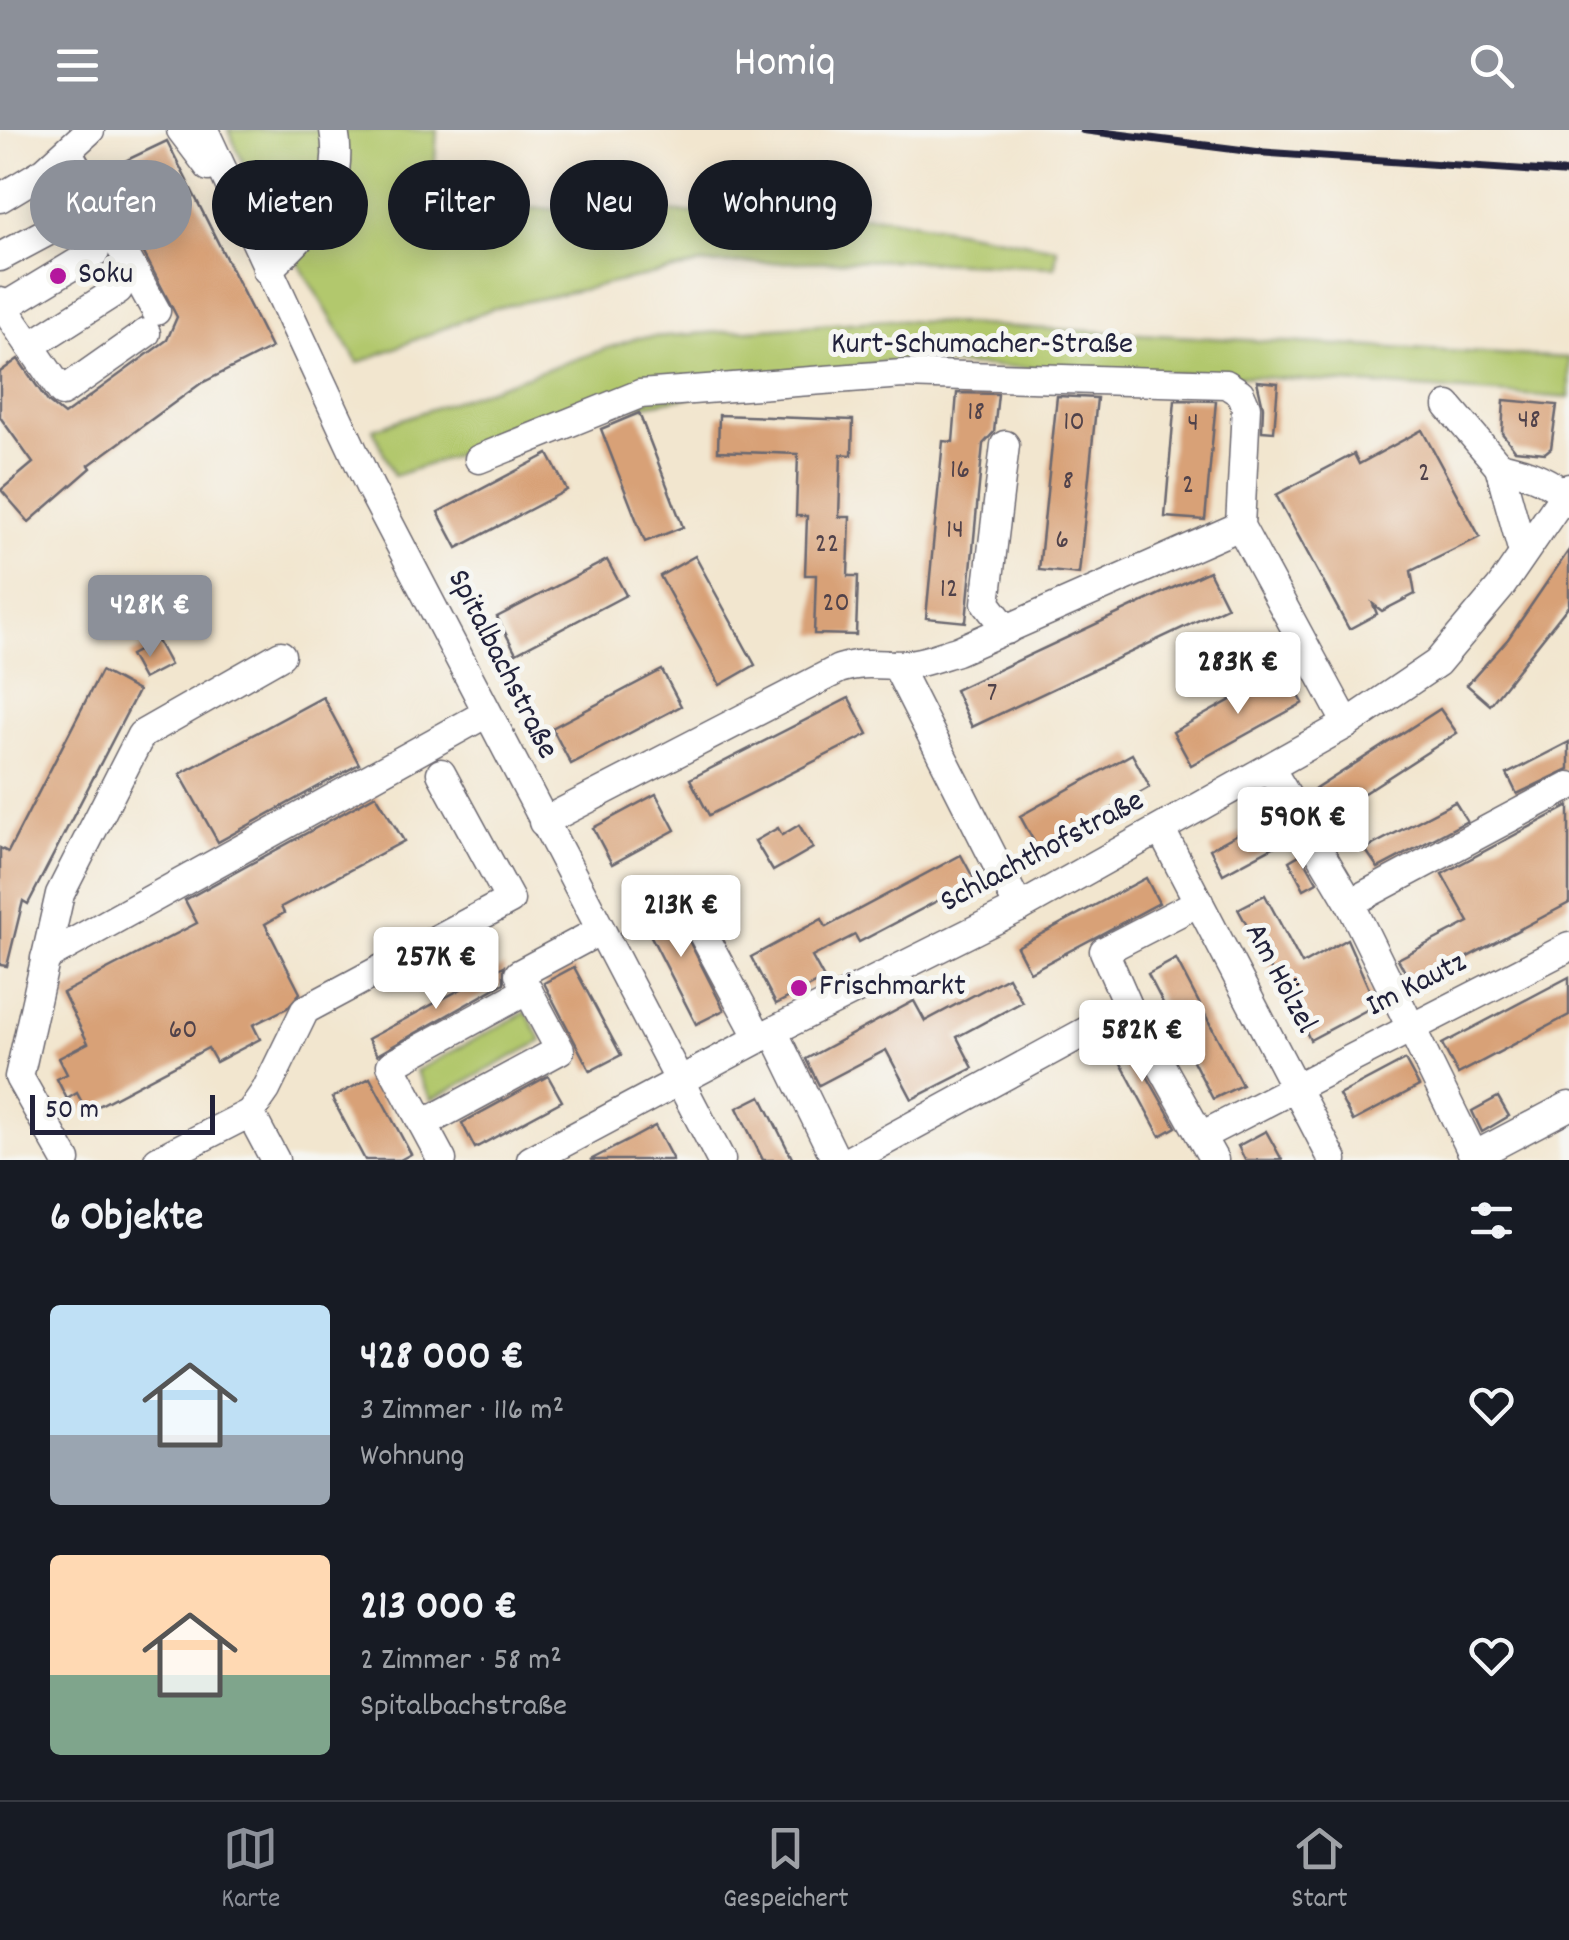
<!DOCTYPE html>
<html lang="de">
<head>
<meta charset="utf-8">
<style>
	:root { --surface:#171b24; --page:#20242c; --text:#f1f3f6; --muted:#9ea1a6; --line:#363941; --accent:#8c9099 }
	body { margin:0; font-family:Dekko,sans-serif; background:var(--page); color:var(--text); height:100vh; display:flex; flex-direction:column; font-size:38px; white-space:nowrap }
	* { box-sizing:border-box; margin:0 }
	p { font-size:32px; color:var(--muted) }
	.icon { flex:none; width:55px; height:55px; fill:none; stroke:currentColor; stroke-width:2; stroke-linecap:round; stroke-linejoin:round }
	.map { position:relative; height:1030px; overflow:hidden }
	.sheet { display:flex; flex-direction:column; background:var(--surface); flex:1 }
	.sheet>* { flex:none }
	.guide { position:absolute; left:30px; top:30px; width:1000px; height:90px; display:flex; gap:20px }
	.scale { position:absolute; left:30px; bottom:25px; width:185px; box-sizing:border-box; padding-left:10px; border:5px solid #22223b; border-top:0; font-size:28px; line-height:35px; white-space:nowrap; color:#22223b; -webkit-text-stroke:8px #f6f6f2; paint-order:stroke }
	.price { position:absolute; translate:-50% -85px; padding:0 22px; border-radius:10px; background:#fff; color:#222; font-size:32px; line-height:65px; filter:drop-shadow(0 2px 5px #0008) }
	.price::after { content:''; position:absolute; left:50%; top:60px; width:30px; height:22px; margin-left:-15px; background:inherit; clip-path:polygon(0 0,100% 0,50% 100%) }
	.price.current { background:var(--accent); color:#fff }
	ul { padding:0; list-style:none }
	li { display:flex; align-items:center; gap:30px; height:250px; padding:0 50px }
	li span { display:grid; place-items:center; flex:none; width:280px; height:200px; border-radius:10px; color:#555 }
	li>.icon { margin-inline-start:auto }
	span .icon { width:120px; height:120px; fill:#fffc; stroke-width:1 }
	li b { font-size:42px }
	h2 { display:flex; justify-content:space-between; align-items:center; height:120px; padding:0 50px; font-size:42px }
	.tag { padding:0 35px; border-radius:45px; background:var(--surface); box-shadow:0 5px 25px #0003; font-size:35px; line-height:90px }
	.tag.current { background:var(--accent); color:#fff }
	header { display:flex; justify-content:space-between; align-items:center; height:130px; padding:0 50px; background:var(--accent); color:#fff; font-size:45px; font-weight:600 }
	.dock { display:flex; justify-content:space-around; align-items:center; height:140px; border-top:2px solid var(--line); background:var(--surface); font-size:28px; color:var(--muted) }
	.dock a { display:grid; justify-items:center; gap:5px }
	.dock .current { color:var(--accent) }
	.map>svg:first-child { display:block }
	.green { fill:#b2c86d; stroke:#6a7554; stroke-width:2.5 }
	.building { fill:#d8a177 }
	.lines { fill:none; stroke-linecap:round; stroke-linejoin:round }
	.minor-casing { stroke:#6b676f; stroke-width:31 }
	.minor { stroke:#fff; stroke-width:28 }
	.rail { stroke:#22223b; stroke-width:8 }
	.poi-dot { fill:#b5179e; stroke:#f6f6f2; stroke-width:4 }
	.labels { text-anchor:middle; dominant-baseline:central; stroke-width:10; stroke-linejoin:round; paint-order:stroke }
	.number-label { font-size:28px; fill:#50424a }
	.poi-label { font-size:32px; fill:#22223b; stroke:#f6f6f2; text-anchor:start }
	.street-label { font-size:32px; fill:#22223b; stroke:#f6f6f2 }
</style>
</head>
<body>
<header><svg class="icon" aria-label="menu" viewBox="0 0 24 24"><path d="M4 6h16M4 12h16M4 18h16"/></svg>Homiq<svg class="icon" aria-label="search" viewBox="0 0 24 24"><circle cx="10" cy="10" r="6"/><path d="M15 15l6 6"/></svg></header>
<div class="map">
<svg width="1569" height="1030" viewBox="0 0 1569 1030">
	<rect width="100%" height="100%" fill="#f6f6f2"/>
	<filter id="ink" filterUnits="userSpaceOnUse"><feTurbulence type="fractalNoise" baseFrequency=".01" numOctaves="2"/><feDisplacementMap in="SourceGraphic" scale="20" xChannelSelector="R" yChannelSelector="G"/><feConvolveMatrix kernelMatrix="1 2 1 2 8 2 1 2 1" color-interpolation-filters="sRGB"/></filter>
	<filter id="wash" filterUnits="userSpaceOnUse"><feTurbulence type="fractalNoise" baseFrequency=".0048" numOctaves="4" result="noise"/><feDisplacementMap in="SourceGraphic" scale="40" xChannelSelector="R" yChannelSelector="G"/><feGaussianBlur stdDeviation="2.25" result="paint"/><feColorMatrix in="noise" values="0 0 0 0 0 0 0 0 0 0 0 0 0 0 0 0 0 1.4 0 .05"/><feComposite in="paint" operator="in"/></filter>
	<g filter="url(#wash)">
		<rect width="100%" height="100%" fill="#f2e6cf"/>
		<g class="green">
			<polygon points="228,0 437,0 432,76 883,87 1057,118 1055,137 891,130 702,134 491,179 358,233 261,71"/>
			<polygon points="890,190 1569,228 1569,268 1258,247 884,232 565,289 394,346 373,299 637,208"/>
			<polygon points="526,882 542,911 431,970 416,941"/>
		</g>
		<g id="blocks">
			<g class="building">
				<polygon points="167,11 271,218 200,254 89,335 91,338 29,392 1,360 33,333 0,287 0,242 18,229 48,272 64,285 167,210 177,187 120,77 131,72 112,37"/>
				<polygon points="1257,251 1278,253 1274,302 1262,301 1263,277"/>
				<polygon points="957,263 998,264 994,302 983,314 966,492 926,488 943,311 953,312"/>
				<polygon points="1057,266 1097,268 1079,444 1039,440"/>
				<polygon points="1175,270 1216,271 1205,390 1165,387"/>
				<polygon points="1504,270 1557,275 1551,318 1545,323 1515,320 1502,303"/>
				<polygon points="639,283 683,397 645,412 601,299"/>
				<polygon points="719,285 853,290 852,325 841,324 839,387 850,387 848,446 858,446 856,505 814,504 816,445 805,445 807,386 796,386 798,324 718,321"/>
				<polygon points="1422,300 1480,407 1411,441 1415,464 1382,481 1373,474 1377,484 1349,499 1276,365 1354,324 1359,334"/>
				<polygon points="548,324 567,360 457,418 438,382"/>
				<polygon points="1569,420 1569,475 1490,575 1467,555 1508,509"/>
				<polygon points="695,426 755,535 720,555 660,446"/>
				<polygon points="607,430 626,465 516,523 497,487"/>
				<polygon points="1209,441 1227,477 972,597 955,560"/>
				<polygon points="157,511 170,535 143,549 130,525"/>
				<polygon points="662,540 681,576 571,634 552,598"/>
				<polygon points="1285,540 1303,573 1191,635 1173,602"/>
				<polygon points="101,541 138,561 28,774 23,771 7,836 0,835 0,718 8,722"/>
				<polygon points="323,567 359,634 218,712 180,644"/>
				<polygon points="849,568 868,604 709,685 690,649"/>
				<polygon points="1440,579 1457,603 1330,685 1314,660"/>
				<polygon points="1569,612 1569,639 1517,664 1507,644"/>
				<polygon points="1132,624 1150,657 1038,719 1020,686"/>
				<polygon points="656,664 675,700 612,734 593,698"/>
				<polygon points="376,665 404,711 281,777 284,783 265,794 300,863 287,878 253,895 260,909 216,932 208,918 87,982 77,963 67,969 57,949 67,944 59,928 88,913 63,863 197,793 185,770"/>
				<polygon points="1455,672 1467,691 1378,738 1365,719"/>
				<polygon points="1569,676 1569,773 1413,856 1398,829 1469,792 1442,744"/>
				<polygon points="1277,683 1290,708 1223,744 1210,719"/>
				<polygon points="799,695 813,718 773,741 755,711 778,698 782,705"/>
				<polygon points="1301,724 1317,752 1304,759 1289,731"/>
				<polygon points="961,725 975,751 859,812 855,805 812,827 824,849 776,874 751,827 822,789 826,797"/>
				<polygon points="1146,748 1159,773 1030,842 1017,817"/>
				<polygon points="1265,765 1302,834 1347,809 1376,875 1310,910 1281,847 1276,849 1238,779"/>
				<polygon points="667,767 724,880 696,894 638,781"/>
				<polygon points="1176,829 1242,955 1213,969 1148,844"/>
				<polygon points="504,836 504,853 377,925 368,909"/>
				<polygon points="574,837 621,925 590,941 544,853"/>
				<polygon points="1008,847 1022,872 957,907 973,938 912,969 886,920 819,955 806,929 914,871 925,891"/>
				<polygon points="1569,847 1569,885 1458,944 1442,914"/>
				<polygon points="1122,902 1176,997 1160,1006 1108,909"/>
				<polygon points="1405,930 1419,956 1353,991 1339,965"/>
				<polygon points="548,946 562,971 475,1018 462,993"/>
				<polygon points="370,948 411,1024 400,1030 365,1030 332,968"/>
				<polygon points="761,966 793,1030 763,1030 737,978"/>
				<polygon points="1498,967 1509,986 1482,1002 1472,981"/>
				<polygon points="655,996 673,1030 590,1030 631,1009"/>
				<polygon points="1266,1001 1282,1030 1245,1030 1238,1016"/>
			</g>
		</g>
	</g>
	<g filter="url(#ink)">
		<use href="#blocks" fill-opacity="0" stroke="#6b676f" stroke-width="2.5"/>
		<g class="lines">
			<g class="minor-casing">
				<g id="minor">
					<polyline points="181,0 209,37"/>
					<polyline points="204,0 370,357 721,1030"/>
					<polyline points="68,22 156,181"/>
					<polyline points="0,68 45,41 90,0"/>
					<polyline points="0,127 75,87"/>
					<path d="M267,140c43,-38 79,-77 67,-140"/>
					<polyline points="0,172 62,262 146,203"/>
					<polyline points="4,177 95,122"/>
					<polyline points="30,216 118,160"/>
					<polyline points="1448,276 1499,336"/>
					<polyline points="1005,315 986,473 1007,500"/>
					<polyline points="479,329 640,264 903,244 1226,254 1240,263 1246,277 1240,396 1347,594"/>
					<path d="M1523,423l-24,-87c24,5 58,15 70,37"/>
					<polyline points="896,535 1019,778"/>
					<polyline points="1270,638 1350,773 1476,1030"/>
					<path d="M543,692l296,-153c22,-7 33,-5 55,-4 21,1 43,-8 63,-14l283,-125"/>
					<polyline points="1161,700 1333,1030"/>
					<polyline points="684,769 759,908"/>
					<polyline points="1199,772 1104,821 1129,878 1214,1030"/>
					<polyline points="1350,773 1569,656"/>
					<polyline points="45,828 487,583"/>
					<polyline points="773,901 836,1030"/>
					<polyline points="250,983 266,960 305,880 510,770 441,643"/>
					<polyline points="423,994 560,920 519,844 601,800"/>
					<polyline points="1201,1006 1569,817"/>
					<polyline points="1474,1026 1569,976"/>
					<polyline points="66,1030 19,947 60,764 141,605 281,525"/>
					<polyline points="158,1030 250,983 275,1030"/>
					<polyline points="442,1030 391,935 528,860"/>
					<polyline points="531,1030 773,901 1019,778 1347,594 1437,533 1500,458 1569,358"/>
					<polyline points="850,1030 1129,878"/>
				</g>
			</g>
			<use href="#minor" class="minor"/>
			<polyline class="rail" points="1083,0 1257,22 1569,43"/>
		</g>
	</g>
	<g class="poi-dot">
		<circle cx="58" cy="146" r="10"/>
		<circle cx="799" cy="858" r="10"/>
	</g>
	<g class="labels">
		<g class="number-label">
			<text x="976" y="284">18</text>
			<text x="1529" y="292">48</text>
			<text x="1074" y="294">10</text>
			<text x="1193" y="295">4</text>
			<text x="960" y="342">16</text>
			<text x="1424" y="345">2</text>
			<text x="1068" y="353">8</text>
			<text x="1188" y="357">2</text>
			<text x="955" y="402">14</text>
			<text x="1062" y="412">6</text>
			<text x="827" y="416">22</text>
			<text x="949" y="461">12</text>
			<text x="836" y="475">20</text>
			<text x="992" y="565">7</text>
			<text x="183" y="902">60</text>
		</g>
		<g class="poi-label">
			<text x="78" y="146">Soku</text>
			<text x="819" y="858">Frischmarkt</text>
		</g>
		<g class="street-label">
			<text x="982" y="216">Kurt-Schumacher-Straße</text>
			<text transform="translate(501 535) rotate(63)">Spitalbachstraße</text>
			<text transform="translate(1043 723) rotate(-28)">Schlachthofstraße</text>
			<text transform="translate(1279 849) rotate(62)">Am Hölzel</text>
			<text transform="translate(1417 856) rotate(-27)">Im Kautz</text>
		</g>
	</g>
</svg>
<div class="scale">50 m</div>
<b class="price current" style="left:150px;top:530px">428K €</b>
<b class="price" style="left:1238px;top:587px">283K €</b>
<b class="price" style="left:1303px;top:742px">590K €</b>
<b class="price" style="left:681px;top:830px">213K €</b>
<b class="price" style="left:436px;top:882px">257K €</b>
<b class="price" style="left:1142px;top:955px">582K €</b>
<div class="guide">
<a class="tag current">Kaufen</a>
<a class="tag">Mieten</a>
<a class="tag">Filter</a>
<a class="tag">Neu</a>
<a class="tag">Wohnung</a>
</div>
</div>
<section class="sheet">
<h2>6 Objekte<svg class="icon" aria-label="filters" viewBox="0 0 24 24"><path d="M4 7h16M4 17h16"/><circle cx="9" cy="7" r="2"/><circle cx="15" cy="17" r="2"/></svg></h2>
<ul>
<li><span style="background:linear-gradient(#bfe0f5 65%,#9aa5b1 0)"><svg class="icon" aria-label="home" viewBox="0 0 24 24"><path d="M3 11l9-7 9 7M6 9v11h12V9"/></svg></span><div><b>428 000 €</b><p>3 Zimmer · 116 m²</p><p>Wohnung</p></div><svg class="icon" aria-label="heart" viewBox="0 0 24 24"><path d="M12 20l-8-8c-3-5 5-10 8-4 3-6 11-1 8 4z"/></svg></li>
<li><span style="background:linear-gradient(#ffd9b3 60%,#7fa58c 0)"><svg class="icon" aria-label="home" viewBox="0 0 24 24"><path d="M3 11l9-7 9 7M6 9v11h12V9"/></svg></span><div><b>213 000 €</b><p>2 Zimmer · 58 m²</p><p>Spitalbachstraße</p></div><svg class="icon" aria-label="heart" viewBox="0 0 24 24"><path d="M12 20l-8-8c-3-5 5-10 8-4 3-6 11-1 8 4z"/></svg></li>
</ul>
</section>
<nav class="dock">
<a class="current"><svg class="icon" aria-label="map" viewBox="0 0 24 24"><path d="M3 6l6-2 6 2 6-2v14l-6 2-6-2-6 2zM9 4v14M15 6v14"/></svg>Karte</a>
<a><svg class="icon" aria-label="saved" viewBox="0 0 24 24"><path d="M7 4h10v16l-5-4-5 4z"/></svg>Gespeichert</a>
<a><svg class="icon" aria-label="home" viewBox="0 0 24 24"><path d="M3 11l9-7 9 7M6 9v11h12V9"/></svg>Start</a>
</nav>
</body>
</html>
